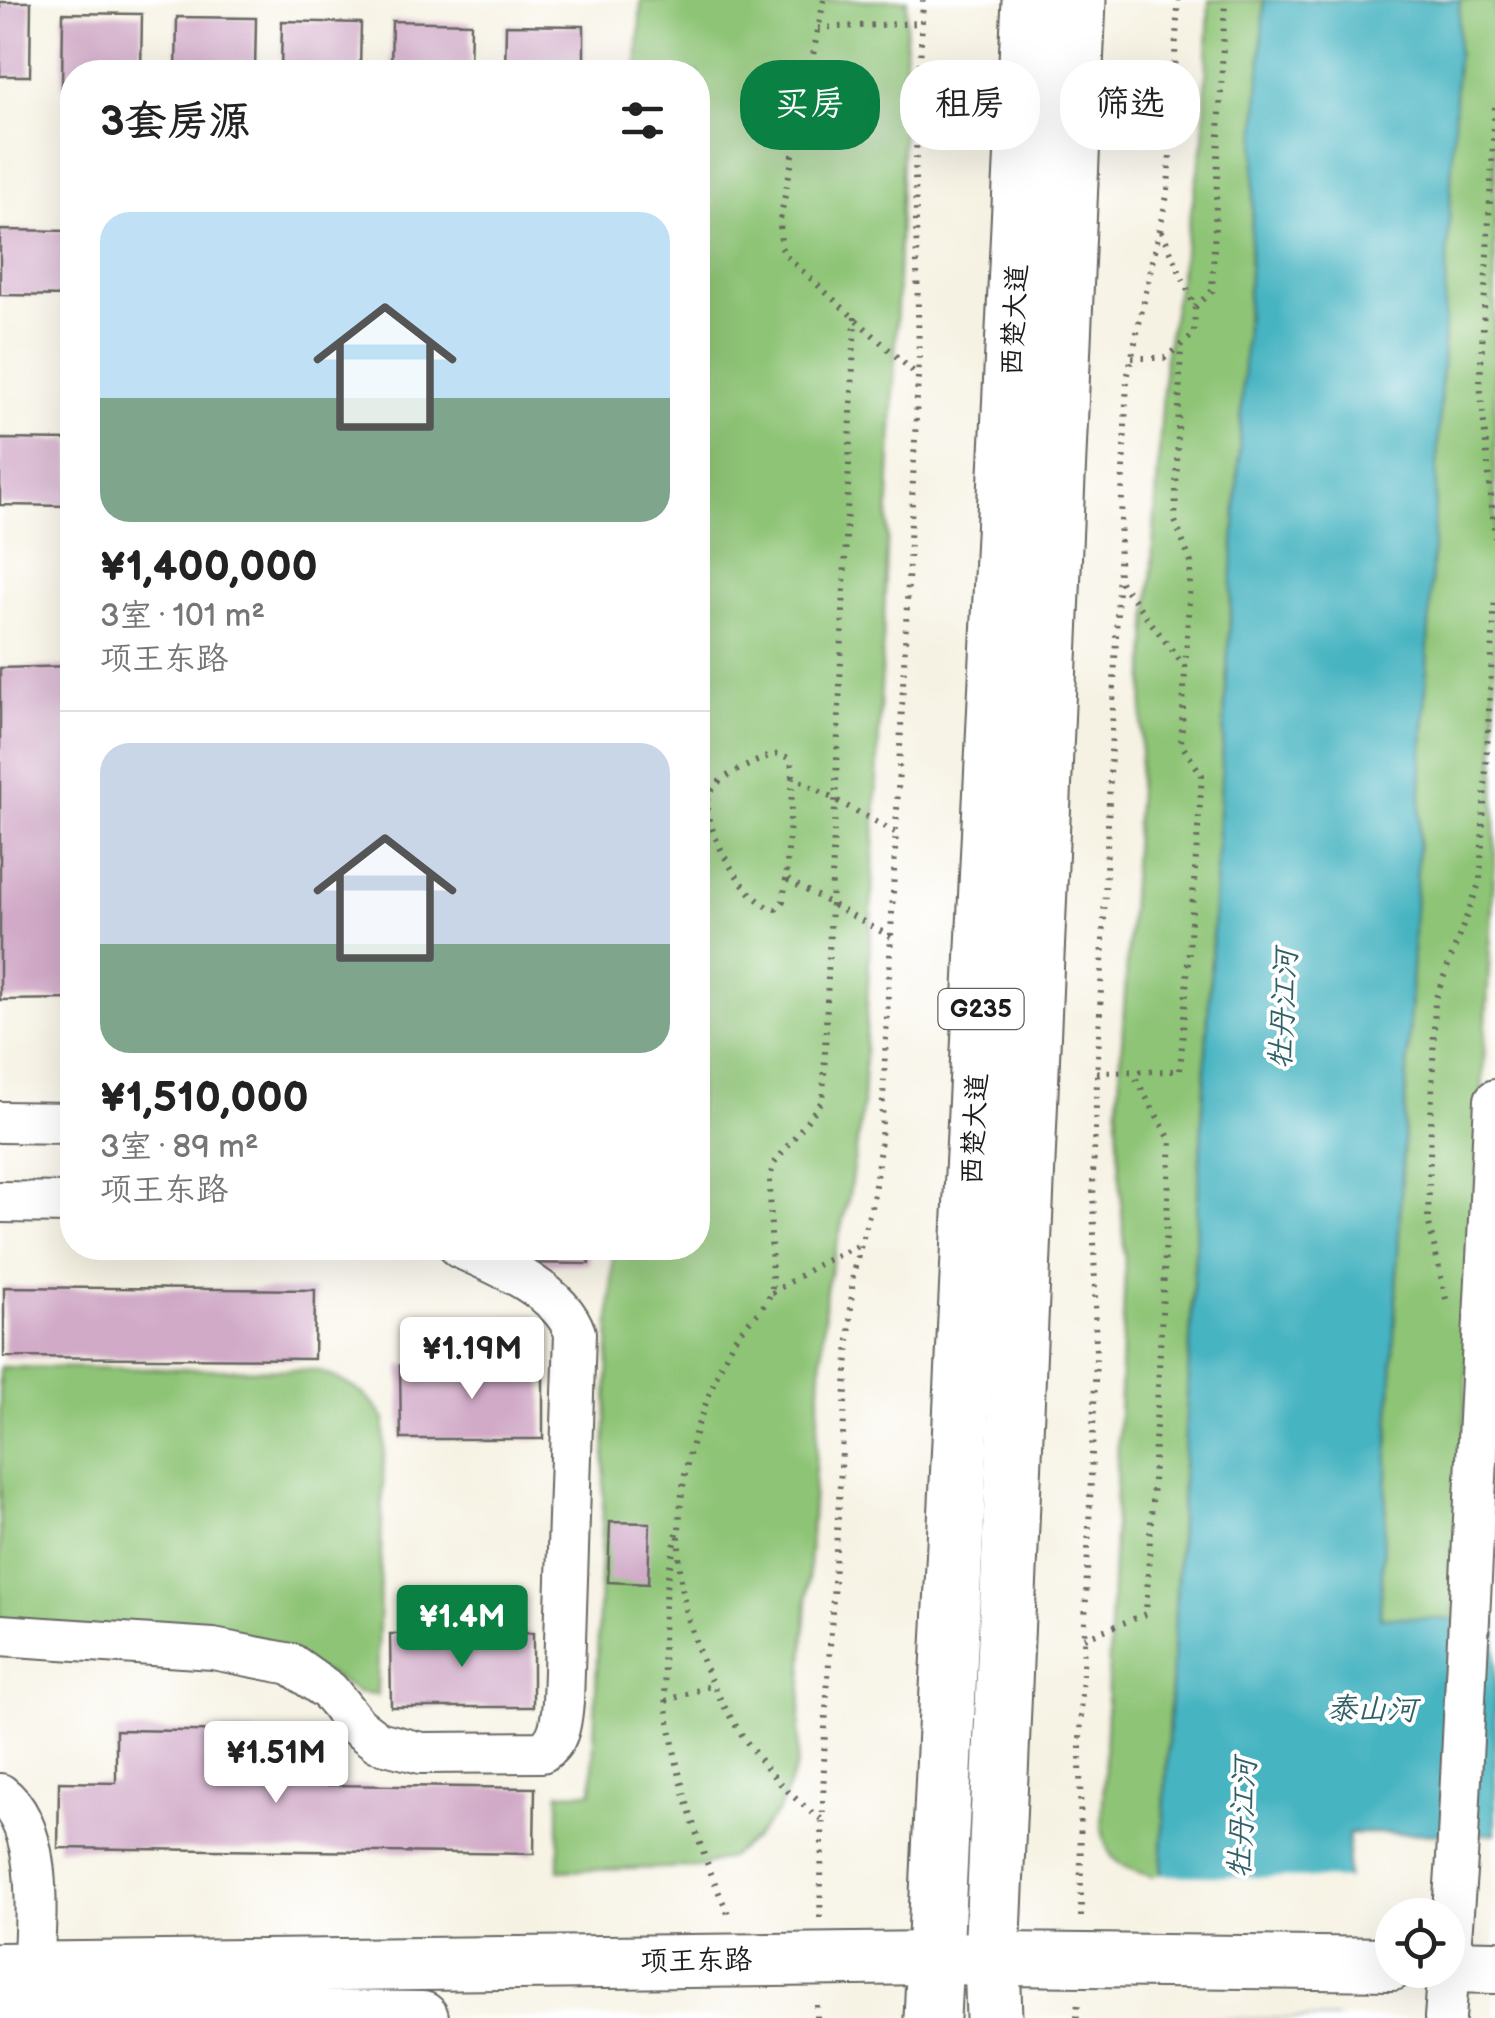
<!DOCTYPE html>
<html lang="zh">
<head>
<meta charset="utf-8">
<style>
	:root { --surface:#fff; --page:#f2f2f2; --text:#222; --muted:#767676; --line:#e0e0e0; --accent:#0b8043 }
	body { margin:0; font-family:"Balsamiq Sans","LXGW WenKai TC",sans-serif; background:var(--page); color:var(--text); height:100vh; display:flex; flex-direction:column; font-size:38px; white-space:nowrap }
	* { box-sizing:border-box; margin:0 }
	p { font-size:32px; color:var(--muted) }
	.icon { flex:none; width:55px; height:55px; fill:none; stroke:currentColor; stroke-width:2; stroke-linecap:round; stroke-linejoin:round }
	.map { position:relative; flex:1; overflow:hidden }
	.side { position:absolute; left:60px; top:60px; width:650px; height:1200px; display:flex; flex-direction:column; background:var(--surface); border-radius:40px; box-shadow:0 10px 40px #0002 }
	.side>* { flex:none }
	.guide { position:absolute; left:740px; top:60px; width:605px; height:90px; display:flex; gap:20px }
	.fabs { position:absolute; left:1375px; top:1898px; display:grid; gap:20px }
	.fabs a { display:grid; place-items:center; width:90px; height:90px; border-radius:50%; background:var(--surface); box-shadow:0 10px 40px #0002; font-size:50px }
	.price { position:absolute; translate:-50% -85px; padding:0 22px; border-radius:10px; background:#fff; color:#222; font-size:32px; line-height:65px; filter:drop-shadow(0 2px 5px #0008) }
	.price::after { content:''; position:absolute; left:50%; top:60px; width:30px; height:22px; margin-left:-15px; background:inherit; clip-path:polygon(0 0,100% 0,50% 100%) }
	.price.selected { background:var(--accent); color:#fff }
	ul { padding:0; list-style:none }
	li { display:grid; align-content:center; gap:20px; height:530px; padding:0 40px }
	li+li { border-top:2px solid var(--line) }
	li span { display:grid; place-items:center; height:310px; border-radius:30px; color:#555 }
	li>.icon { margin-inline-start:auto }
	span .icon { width:180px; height:180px; fill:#fffc; stroke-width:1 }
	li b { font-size:42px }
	h2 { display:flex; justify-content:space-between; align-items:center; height:120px; padding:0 40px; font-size:42px }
	.pill { padding:0 35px; border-radius:40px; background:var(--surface); box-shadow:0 10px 40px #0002; font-size:35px; line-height:90px }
	.pill.selected { background:var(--accent); color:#fff }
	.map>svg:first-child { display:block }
	.green { fill:#8ec476; stroke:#557049; stroke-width:2.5 }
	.water { fill:#46b4c1; stroke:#31686e; stroke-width:2.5 }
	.pier { fill:#f6f2e3 }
	.building { fill:#d1aac8 }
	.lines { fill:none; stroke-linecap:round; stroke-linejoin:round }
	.minor-casing { stroke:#686762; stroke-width:44 }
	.major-casing { stroke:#686762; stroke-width:56 }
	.highway-casing { stroke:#686762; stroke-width:59 }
	.path { stroke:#686762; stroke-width:6; stroke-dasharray:2.5 8; stroke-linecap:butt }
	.minor { stroke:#fff; stroke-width:40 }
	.major { stroke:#fff; stroke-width:52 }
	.highway { stroke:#fff; stroke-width:55 }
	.labels { text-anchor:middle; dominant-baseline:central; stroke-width:8; stroke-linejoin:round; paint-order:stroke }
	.shield { fill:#fff; stroke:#606060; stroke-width:2.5 }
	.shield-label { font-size:25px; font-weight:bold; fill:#1c1c1c }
	.street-label { font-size:28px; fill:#1c1c1c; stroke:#fff }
	.water-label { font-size:30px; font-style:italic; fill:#2f6066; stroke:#fff }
</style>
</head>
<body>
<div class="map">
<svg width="1495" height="2018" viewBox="0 0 1495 2018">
	<rect width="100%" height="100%" fill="#fff"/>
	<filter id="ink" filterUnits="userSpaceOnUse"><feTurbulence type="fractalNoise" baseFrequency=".01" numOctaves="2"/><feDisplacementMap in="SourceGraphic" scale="20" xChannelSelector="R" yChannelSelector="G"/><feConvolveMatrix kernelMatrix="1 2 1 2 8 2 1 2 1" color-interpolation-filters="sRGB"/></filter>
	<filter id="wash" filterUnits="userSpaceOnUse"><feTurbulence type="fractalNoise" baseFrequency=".0048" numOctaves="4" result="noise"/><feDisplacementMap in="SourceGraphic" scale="40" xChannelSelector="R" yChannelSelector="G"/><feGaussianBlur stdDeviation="2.25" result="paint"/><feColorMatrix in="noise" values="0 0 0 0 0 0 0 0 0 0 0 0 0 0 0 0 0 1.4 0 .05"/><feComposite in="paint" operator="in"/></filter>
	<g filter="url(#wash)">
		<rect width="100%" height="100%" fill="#f6f2e3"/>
		<g class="green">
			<polygon points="641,0 907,0 896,337 863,1104 849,1195 826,1290 797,1765 779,1810 754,1839 728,1858 698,1867 559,1871 559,1793 592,1792 613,1248 698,1248 698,72 637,72"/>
			<path d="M1209,0h55l-104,1879c-36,-12 -53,-12 -58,-53l23,-555 -8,-151 48,-762 39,-220z"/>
			<polygon points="1460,0 1495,0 1495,854 1454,1620 1380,1618"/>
			<path d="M0,1367l316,3c29,11 53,22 69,50l-8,275 -20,-2 -29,-20 -328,-54z"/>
		</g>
		<polygon class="water" points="1264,0 1460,0 1380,1617 1495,1621 1495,1834 1349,1833 1340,2018 1153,2018"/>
		<polygon class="pier" points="1155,1875 1351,1879 1345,2018 1148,2018"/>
		<g id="blocks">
			<g class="building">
				<polygon points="0,2 31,2 30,76 0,76"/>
				<polygon points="63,13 142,14 141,72 72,72 72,87 62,87"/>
				<polygon points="177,17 256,18 255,72 176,72"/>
				<polygon points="282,21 361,23 360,72 281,72"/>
				<polygon points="392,21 471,23 470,72 391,72"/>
				<polygon points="506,25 584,26 584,72 505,72"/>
				<polygon points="0,230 72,231 72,296 0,295"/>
				<polygon points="0,439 72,440 72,506 0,505"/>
				<polygon points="72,666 72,999 0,1000 0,668"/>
				<polygon points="515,1248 589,1248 589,1264 515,1263"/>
				<polygon points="4,1287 315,1290 314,1359 4,1357"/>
				<polygon points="400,1365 543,1365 543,1439 401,1439"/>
				<polygon points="610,1522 650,1523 648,1584 608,1582"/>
				<polygon points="533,1633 533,1707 391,1707 390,1634"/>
				<polygon points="116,1730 257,1732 256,1784 535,1788 534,1854 58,1848 59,1782 116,1783"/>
			</g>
		</g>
	</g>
	<g filter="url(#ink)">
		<use href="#blocks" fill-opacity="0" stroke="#686762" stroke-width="2.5"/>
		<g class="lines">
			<g class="minor-casing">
				<g id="minor">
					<polyline points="0,1122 72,1123"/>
					<polyline points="0,1202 72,1203"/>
					<path d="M0,1635l213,14 78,15 38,27 28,35 21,16 43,11 121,-1c18,-11 19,-30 21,-50l12,-369c-14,-42 -76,-68 -115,-85"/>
					<path d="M0,1794c50,37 33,146 32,201"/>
					<polyline points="1445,2018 1457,1858 1495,1100"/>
				</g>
			</g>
			<g class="major-casing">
				<g id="major">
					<polyline points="1448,1966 1495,1967"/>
					<polyline points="0,1969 935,1958 1392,1964"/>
					<polyline points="0,2014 422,2018"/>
				</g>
			</g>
			<g class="highway-casing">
				<g id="highway">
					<polyline points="932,2018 1030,0"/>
					<polyline points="994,2018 992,1958 1078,0"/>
				</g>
			</g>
			<g class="path">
				<polyline points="824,0 780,220 781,247 788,258 917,375"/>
				<polyline points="818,28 922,23"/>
				<polyline points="1495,107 1480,383 1495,538"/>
				<polyline points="1195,307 1212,291 1225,0"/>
				<polyline points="1132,358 1165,358 1194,334 1195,307 1161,229"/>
				<polyline points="1120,582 1185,667"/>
				<path d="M786,879l-3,22 -7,8c-29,-2 -80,-89 -66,-116 9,-16 29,-23 45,-31 14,-6 23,-12 36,-2l2,17"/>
				<polyline points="891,937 786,879 793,777 895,832"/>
				<polyline points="1097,1072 1180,1071 1202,775 1181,744 1191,563 1175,521 1181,345"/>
				<polyline points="772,1293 817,1265 860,1245"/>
				<polyline points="1446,1299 1428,1219 1435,1000 1480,881 1495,596"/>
				<path d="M677,1533c-4,22 -11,45 -12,67 -10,110 20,219 65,318"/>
				<polyline points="1084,1638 1146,1614 1171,1141 1132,1072"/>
				<polyline points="666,1701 713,1685"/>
				<path d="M821,1819c-70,-49 -131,-154 -140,-239 -6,-56 1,-114 21,-166 9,-25 20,-55 34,-77 12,-17 31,-28 36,-49l-2,-110 3,-13 50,-65 32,-783"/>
				<polyline points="1081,1917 1080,1740 1096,1358 1093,1175 1127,379 1168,191 1178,0"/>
				<polyline points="820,1918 825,1727 853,1274 873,1200 881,1140 919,356 915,176 923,0"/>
				<polyline points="817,2018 817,2001"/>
				<polyline points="1077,2018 1078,1999"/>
			</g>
			<use href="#minor" class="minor"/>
			<use href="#major" class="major"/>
			<use href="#highway" class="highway"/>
		</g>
	</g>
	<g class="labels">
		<rect class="shield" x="938.5" y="989" width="85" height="40" rx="8"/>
		<g class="shield-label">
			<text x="981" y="1009">G235</text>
		</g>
		<g class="street-label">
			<text transform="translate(1015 320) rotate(-87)">西楚大道</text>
			<text transform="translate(975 1129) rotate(-87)">西楚大道</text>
			<text transform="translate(696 1961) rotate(-1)">项王东路</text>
		</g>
		<g class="water-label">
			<text transform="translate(1284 1009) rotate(-87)">牡丹江河</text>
			<text transform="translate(1372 1710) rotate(1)">泰山河</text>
			<text transform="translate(1243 1818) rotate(-87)">牡丹江河</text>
		</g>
	</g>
</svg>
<div class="fabs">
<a><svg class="icon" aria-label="locate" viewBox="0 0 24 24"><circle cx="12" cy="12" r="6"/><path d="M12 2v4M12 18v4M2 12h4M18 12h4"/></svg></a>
</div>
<b class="price" style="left:472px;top:1402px">¥1.19M</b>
<b class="price selected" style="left:462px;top:1670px">¥1.4M</b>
<b class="price" style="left:276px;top:1806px">¥1.51M</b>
<div class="guide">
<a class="pill selected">买房</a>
<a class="pill">租房</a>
<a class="pill">筛选</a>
</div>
<section class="side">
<h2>3套房源<svg class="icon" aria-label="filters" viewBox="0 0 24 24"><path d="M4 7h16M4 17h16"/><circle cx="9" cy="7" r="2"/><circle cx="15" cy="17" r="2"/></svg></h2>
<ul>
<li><span style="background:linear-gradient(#bfe0f5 60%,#7fa58c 0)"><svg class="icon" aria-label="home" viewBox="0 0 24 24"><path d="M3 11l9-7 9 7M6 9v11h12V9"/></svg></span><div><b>¥1,400,000</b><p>3室 · 101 m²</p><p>项王东路</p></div></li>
<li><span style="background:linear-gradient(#c9d6e8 65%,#7fa58c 0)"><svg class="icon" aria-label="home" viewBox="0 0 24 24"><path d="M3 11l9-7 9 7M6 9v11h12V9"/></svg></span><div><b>¥1,510,000</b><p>3室 · 89 m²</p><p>项王东路</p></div></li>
</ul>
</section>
</div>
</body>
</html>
